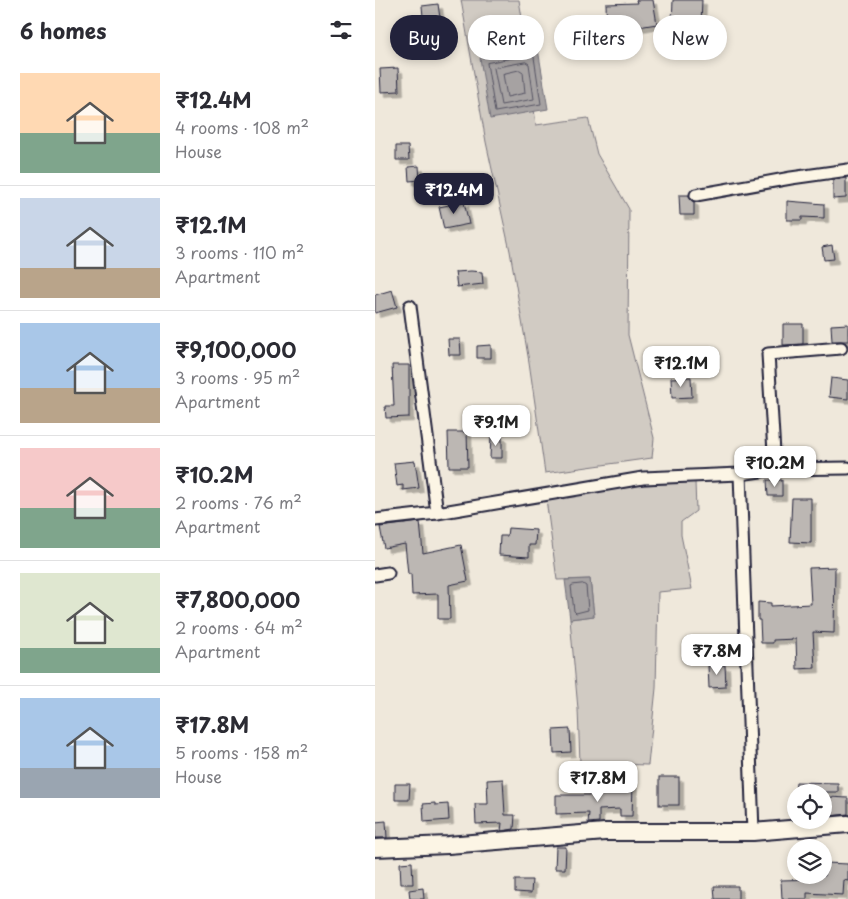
<!DOCTYPE html>
<html lang="en">
<head>
<meta charset="utf-8">
<style>
	:root { --surface:#fff; --page:#f2f2f3; --text:#2b2b33; --muted:#7c7c81; --line:#e1e1e2; --accent:#22223b }
	body { margin:0; font-family:"Playpen Sans",sans-serif; background:var(--page); color:var(--text); height:100vh; display:flex; flex-direction:column; font-size:19px; white-space:nowrap }
	* { box-sizing:border-box; margin:0 }
	p { font-size:16px; color:var(--muted) }
	.icon { flex:none; width:28px; height:28px; fill:none; stroke:currentColor; stroke-width:2; stroke-linecap:round; stroke-linejoin:round }
	.map { position:relative; flex:1; overflow:hidden }
	.details { display:flex; flex-direction:column; background:var(--surface); width:375px }
	.details>* { flex:none }
	.top-card { position:absolute; left:15px; top:15px; width:382px; height:45px; display:flex; gap:10px }
	.buttons { position:absolute; left:412px; top:784px; display:grid; gap:10px }
	.buttons a { display:grid; place-items:center; width:45px; height:45px; border-radius:50%; background:var(--surface); box-shadow:0 2px 8px #0003; font-size:25px }
	.price { position:absolute; translate:-50% -42px; padding:0 11px; border-radius:10px; background:#fff; color:#222; font-size:16px; line-height:32px; filter:drop-shadow(0 1px 2px #0008) }
	.price::after { content:''; position:absolute; left:50%; top:30px; width:15px; height:11px; margin-left:-8px; background:inherit; clip-path:polygon(0 0,100% 0,50% 100%) }
	.price.selected { background:var(--accent); color:#fff }
	ul { padding:0; list-style:none }
	li { display:flex; align-items:center; gap:15px; height:125px; padding:0 20px }
	li+li { border-top:1px solid var(--line) }
	li span { display:grid; place-items:center; flex:none; width:140px; height:100px; border-radius:0px; color:#555 }
	li>.icon { margin-inline-start:auto }
	span .icon { width:60px; height:60px; fill:#fffc; stroke-width:1 }
	li b { font-size:21px }
	h2 { display:flex; justify-content:space-between; align-items:center; height:60px; padding:0 20px; font-size:21px }
	.tag { padding:0 18px; border-radius:22px; background:var(--surface); box-shadow:0 2px 8px #0003; font-size:18px; line-height:45px }
	.tag.selected { background:var(--accent); color:#fff }
	main { display:flex; flex:1; min-height:0 }
	.map>svg:first-child { display:block }
	.green { fill:#d1cbc3; stroke:#7a767f }
	.water { fill:#a6a2a2; stroke:#716f79 }
	.lines { fill:none; stroke-linecap:round; stroke-linejoin:round }
	.shore { stroke:#575564; stroke-width:1 }
	.building { fill:#bcb7b3; stroke:#22223b; filter:url(#shadow) }
	.street-casing { stroke:#22223b; stroke-width:15 }
	.secondary-casing { stroke:#22223b; stroke-width:20 }
	.street { stroke:#fcf5e5; stroke-width:11 }
	.secondary { stroke:#fcf5e5; stroke-width:16 }
</style>
</head>
<body>
<main>
<section class="details">
<h2>6 homes<svg class="icon" aria-label="filters" viewBox="0 0 24 24"><path d="M4 7h16M4 17h16"/><circle cx="9" cy="7" r="2"/><circle cx="15" cy="17" r="2"/></svg></h2>
<ul>
<li><span style="background:linear-gradient(#ffd9b3 60%,#7fa58c 0)"><svg class="icon" aria-label="home" viewBox="0 0 24 24"><path d="M3 11l9-7 9 7M6 9v11h12V9"/></svg></span><div><b>₹12.4M</b><p>4 rooms · 108 m²</p><p>House</p></div></li>
<li><span style="background:linear-gradient(#c9d6e8 70%,#b9a48a 0)"><svg class="icon" aria-label="home" viewBox="0 0 24 24"><path d="M3 11l9-7 9 7M6 9v11h12V9"/></svg></span><div><b>₹12.1M</b><p>3 rooms · 110 m²</p><p>Apartment</p></div></li>
<li><span style="background:linear-gradient(#a9c7e8 65%,#b9a48a 0)"><svg class="icon" aria-label="home" viewBox="0 0 24 24"><path d="M3 11l9-7 9 7M6 9v11h12V9"/></svg></span><div><b>₹9,100,000</b><p>3 rooms · 95 m²</p><p>Apartment</p></div></li>
<li><span style="background:linear-gradient(#f6c9c9 60%,#7fa58c 0)"><svg class="icon" aria-label="home" viewBox="0 0 24 24"><path d="M3 11l9-7 9 7M6 9v11h12V9"/></svg></span><div><b>₹10.2M</b><p>2 rooms · 76 m²</p><p>Apartment</p></div></li>
<li><span style="background:linear-gradient(#dfe7d0 75%,#7fa58c 0)"><svg class="icon" aria-label="home" viewBox="0 0 24 24"><path d="M3 11l9-7 9 7M6 9v11h12V9"/></svg></span><div><b>₹7,800,000</b><p>2 rooms · 64 m²</p><p>Apartment</p></div></li>
<li><span style="background:linear-gradient(#a9c7e8 70%,#9aa5b1 0)"><svg class="icon" aria-label="home" viewBox="0 0 24 24"><path d="M3 11l9-7 9 7M6 9v11h12V9"/></svg></span><div><b>₹17.8M</b><p>5 rooms · 158 m²</p><p>House</p></div></li>
</ul>
</section>
<div class="map">
<svg width="473" height="899" viewBox="0 0 473 899">
	<defs>
		<filter id="shadow"><feDropShadow dx="4.5" dy="4.5" stdDeviation="0" flood-color="#0004"/></filter>
	</defs>
	<rect width="100%" height="100%" fill="#efe8db"/>
	<filter id="ink" filterUnits="userSpaceOnUse"><feTurbulence type="fractalNoise" baseFrequency=".02" numOctaves="2"/><feDisplacementMap in="SourceGraphic" scale="10" xChannelSelector="R" yChannelSelector="G"/><feConvolveMatrix kernelMatrix="1 2 1 2 8 2 1 2 1" color-interpolation-filters="sRGB"/></filter>
	<g filter="url(#ink)">
		<g class="green">
			<polygon points="86,0 144,0 150,36 161,125 213,118 222,154 254,209 253,335 279,438 277,458 170,473 154,362 135,251 111,142"/>
			<polygon points="320,482 321,511 306,522 306,535 317,589 283,592 281,688 273,765 205,763 203,709 195,619 219,616 215,579 182,580 171,499 254,486"/>
		</g>
		<g class="water">
			<polygon points="163,49 173,109 115,119 105,58"/>
			<polygon points="215,579 219,616 195,619 190,580"/>
		</g>
		<g class="lines">
			<g class="shore">
				<polygon points="156,55 159,57 166,104 120,112 112,63"/>
				<polygon points="151,62 154,64 159,99 126,105 119,68"/>
				<polygon points="145,70 148,72 150,93 132,97 128,74"/>
				<polygon points="208,584 211,586 213,610 201,613 199,611 196,586 198,585"/>
			</g>
		</g>
		<g class="building">
			<polygon points="261,0 278,0 282,24 257,28 257,49 241,49 240,35 232,35 231,4 262,3"/>
			<polygon points="298,0 327,0 326,25 297,23"/>
			<polygon points="63,4 66,25 49,27 47,6"/>
			<polygon points="23,68 24,91 6,92 5,69"/>
			<polygon points="21,146 33,146 34,160 21,160"/>
			<polygon points="44,166 45,180 34,181 33,167"/>
			<polygon points="471,178 471,198 458,199 458,180"/>
			<polygon points="304,195 314,195 315,199 319,202 319,215 305,215"/>
			<polygon points="412,201 449,204 449,218 427,217 427,220 412,220"/>
			<polygon points="89,202 94,224 69,229 64,207"/>
			<polygon points="457,245 459,259 449,260 447,247"/>
			<polygon points="96,271 107,272 108,284 82,287 80,272"/>
			<polygon points="17,290 22,307 0,313 0,295"/>
			<polygon points="408,324 428,324 428,344 408,345"/>
			<polygon points="473,324 473,341 457,341 456,325"/>
			<polygon points="73,339 85,339 86,355 74,355"/>
			<polygon points="116,345 116,358 102,358 102,346"/>
			<polygon points="17,365 34,365 34,417 11,418 10,406 19,406"/>
			<polygon points="316,377 317,397 297,398 296,378"/>
			<polygon points="456,378 473,380 473,399 454,397"/>
			<polygon points="73,432 92,432 93,467 74,467"/>
			<polygon points="116,436 127,436 127,458 115,458"/>
			<polygon points="40,461 44,488 28,490 28,485 22,486 19,463"/>
			<polygon points="392,480 407,480 407,496 393,496"/>
			<polygon points="417,498 436,498 436,543 415,542"/>
			<polygon points="45,522 48,553 86,545 93,581 74,585 75,619 63,619 63,594 37,595 36,574 33,574 30,544 9,548 5,527"/>
			<polygon points="133,528 161,530 160,545 154,545 154,557 124,555 125,536 132,536"/>
			<polygon points="460,567 459,633 438,632 440,668 422,669 421,639 398,640 398,643 386,643 385,620 383,620 383,602 396,603 396,606 436,604 434,568"/>
			<polygon points="350,665 351,687 334,688 333,666"/>
			<polygon points="195,729 196,752 179,753 178,730"/>
			<rect x="284" y="777" width="20" height="28"/>
			<polygon points="128,779 130,815 140,815 139,829 126,831 127,823 101,824 100,804 113,804 112,780"/>
			<polygon points="421,782 463,783 463,792 420,792"/>
			<polygon points="20,784 35,784 34,800 20,800"/>
			<polygon points="241,784 258,784 257,816 245,816 245,809 224,810 224,822 213,823 214,813 181,814 181,795 216,795 216,793 241,792"/>
			<polygon points="454,797 473,798 473,814 454,816"/>
			<polygon points="60,803 60,805 73,804 74,820 49,822 48,804"/>
			<polygon points="11,821 12,838 0,838 0,822"/>
			<polygon points="181,847 191,847 190,869 180,869"/>
			<polygon points="37,862 38,884 26,884 25,863"/>
			<polygon points="451,863 473,864 473,881 469,880 468,895 432,893 432,899 407,899 406,880 440,879 440,876 450,876"/>
			<polygon points="140,880 157,880 156,893 140,892"/>
			<polygon points="339,886 363,886 363,899 340,899"/>
			<polygon points="48,888 49,899 35,899 34,890"/>
		</g>
		<g class="lines">
			<g class="street-casing">
				<g id="street">
					<polyline points="321,195 416,178 473,170"/>
					<polyline points="35,306 62,513"/>
					<polyline points="400,469 393,354 466,348"/>
					<polyline points="365,474 378,832"/>
					<polyline points="0,520 62,513 268,478 365,474 400,469 473,468"/>
					<polyline points="0,575 13,573"/>
				</g>
			</g>
			<g class="secondary-casing">
				<polyline id="secondary" points="0,848 73,845 230,832 378,832 473,824"/>
			</g>
			<use href="#street" class="street"/>
			<use href="#secondary" class="secondary"/>
		</g>
	</g>
</svg>
<div class="buttons">
<a><svg class="icon" aria-label="locate" viewBox="0 0 24 24"><circle cx="12" cy="12" r="6"/><path d="M12 2v4M12 18v4M2 12h4M18 12h4"/></svg></a>
<a><svg class="icon" aria-label="layers" viewBox="0 0 24 24"><path d="M12 4l9 5-9 5-9-5zM3 14l9 5 9-5"/></svg></a>
</div>
<b class="price selected" style="left:79px;top:215px">₹12.4M</b>
<b class="price" style="left:306px;top:388px">₹12.1M</b>
<b class="price" style="left:121px;top:447px">₹9.1M</b>
<b class="price" style="left:400px;top:488px">₹10.2M</b>
<b class="price" style="left:342px;top:676px">₹7.8M</b>
<b class="price" style="left:223px;top:803px">₹17.8M</b>
<div class="top-card">
<a class="tag selected">Buy</a>
<a class="tag">Rent</a>
<a class="tag">Filters</a>
<a class="tag">New</a>
</div>
</div>
</main>
</body>
</html>
